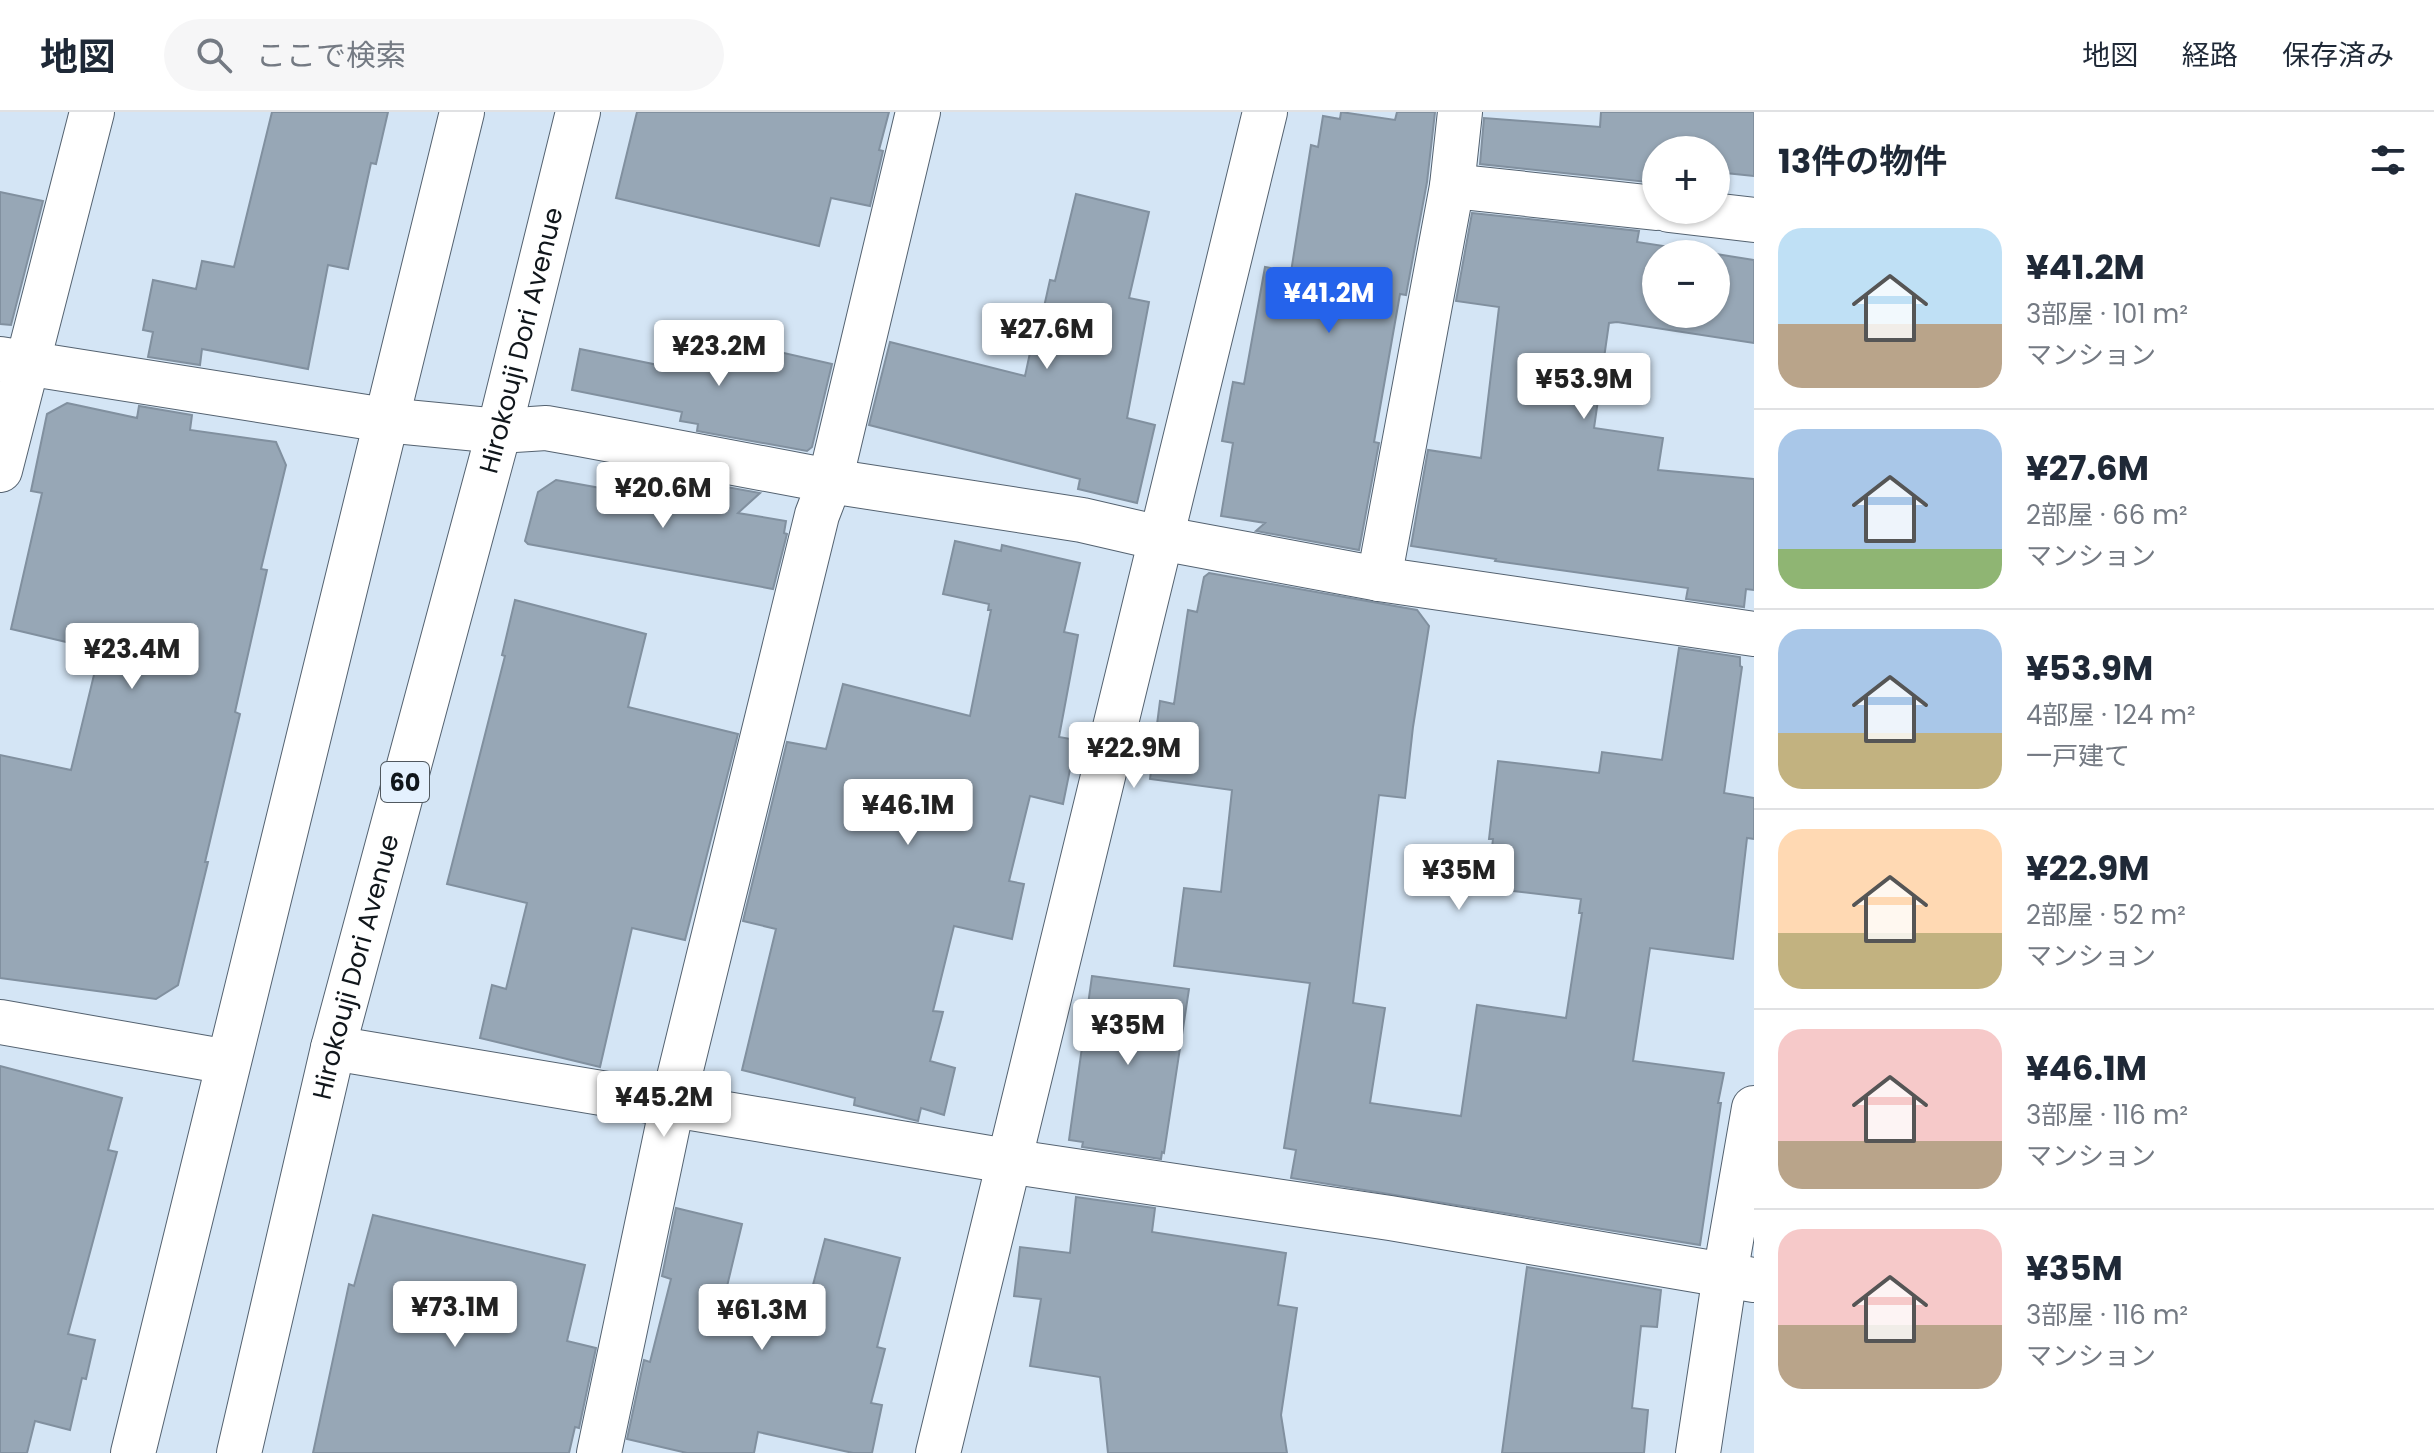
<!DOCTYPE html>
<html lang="ja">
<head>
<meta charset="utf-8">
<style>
	:root { --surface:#fff; --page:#f6f6f7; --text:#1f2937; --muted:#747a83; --line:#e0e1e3; --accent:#2563eb }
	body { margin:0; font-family:Poppins,"Noto Sans JP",sans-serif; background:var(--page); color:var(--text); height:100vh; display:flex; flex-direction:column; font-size:30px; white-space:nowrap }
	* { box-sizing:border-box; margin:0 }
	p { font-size:26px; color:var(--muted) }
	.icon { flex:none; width:44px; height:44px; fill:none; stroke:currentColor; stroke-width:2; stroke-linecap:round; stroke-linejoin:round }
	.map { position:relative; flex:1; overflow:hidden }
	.details { display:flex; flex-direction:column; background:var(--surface); width:680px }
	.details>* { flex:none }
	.fabs { position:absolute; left:1642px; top:24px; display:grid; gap:16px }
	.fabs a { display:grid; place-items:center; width:88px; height:88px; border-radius:50%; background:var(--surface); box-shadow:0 2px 6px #0004; font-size:40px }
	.price { position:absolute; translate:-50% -68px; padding:0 18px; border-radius:8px; background:#fff; color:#222; font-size:26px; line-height:52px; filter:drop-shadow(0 2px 4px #0008) }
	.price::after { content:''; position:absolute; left:50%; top:48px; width:24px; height:18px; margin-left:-12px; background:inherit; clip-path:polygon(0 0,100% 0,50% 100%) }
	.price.active { background:var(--accent); color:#fff }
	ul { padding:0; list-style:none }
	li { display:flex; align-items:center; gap:24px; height:200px; padding:0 24px }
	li+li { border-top:2px solid var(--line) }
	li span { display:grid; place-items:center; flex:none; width:224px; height:160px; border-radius:24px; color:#555 }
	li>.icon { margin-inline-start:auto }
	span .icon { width:96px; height:96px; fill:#fffc; stroke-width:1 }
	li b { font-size:34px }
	h2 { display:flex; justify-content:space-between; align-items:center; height:96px; padding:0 24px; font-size:34px }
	header { display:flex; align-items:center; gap:48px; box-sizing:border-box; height:112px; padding:0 40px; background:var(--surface); border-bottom:2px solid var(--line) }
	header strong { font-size:38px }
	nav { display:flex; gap:44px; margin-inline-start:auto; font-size:28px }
	.search { width:560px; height:72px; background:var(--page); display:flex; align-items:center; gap:20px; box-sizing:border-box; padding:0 28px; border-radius:44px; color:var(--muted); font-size:30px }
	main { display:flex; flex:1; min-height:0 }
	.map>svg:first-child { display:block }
	.building { fill:#97a7b6; stroke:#81909f; stroke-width:2 }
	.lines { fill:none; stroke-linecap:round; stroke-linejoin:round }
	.street-casing { stroke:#546270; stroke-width:46 }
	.secondary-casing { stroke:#546270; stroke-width:46 }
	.primary-casing { stroke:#546270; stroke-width:46 }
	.street { stroke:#fff; stroke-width:44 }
	.secondary { stroke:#fff; stroke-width:44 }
	.primary { stroke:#fff; stroke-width:44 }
	.labels { text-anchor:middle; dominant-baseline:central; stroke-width:7; stroke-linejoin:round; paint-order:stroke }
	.shield { fill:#e4f1fe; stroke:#50585f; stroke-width:2 }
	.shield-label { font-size:24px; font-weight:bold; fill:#10161b }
	.street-label { font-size:26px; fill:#10161b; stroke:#e4f1fe }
</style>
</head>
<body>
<header>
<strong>地図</strong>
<div class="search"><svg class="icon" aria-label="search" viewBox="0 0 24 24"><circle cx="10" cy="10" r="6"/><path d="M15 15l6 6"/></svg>ここで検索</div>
<nav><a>地図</a><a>経路</a><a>保存済み</a></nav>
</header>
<main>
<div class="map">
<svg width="1754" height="1341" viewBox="0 0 1754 1341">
	<rect width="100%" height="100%" fill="#d4e5f5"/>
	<g class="building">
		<polygon points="272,0 388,0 376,52 371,51 348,157 328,153 308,257 202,237 200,253 148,245 153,220 143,218 153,168 196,177 202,149 234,155"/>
		<polygon points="637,0 889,0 879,38 883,39 870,94 831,86 819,134 616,86"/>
		<polygon points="1341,0 1395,8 1397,0 1435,0 1427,70 1406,183 1400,182 1374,330 1379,331 1359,438 1256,419 1265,411 1221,404 1233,331 1222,329 1233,270 1244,272 1265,155 1291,160 1311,33 1318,35 1323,4 1340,7"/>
		<polygon points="1601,0 1754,0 1754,64 1716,60 1716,38 1656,38 1656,54 1650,54 1647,70 1480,52 1484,6 1600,15"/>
		<polygon points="0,80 43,89 11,213 0,212"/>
		<polygon points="1076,82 1149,100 1129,186 1149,190 1127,306 1155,313 1137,391 1078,377 1080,367 869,313 890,230 1025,264 1036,213 1040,213 1050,168 1055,169"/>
		<polygon points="1472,101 1639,119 1637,130 1715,142 1656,142 1656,202 1716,202 1716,142 1754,148 1754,231 1617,210 1609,211 1594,316 1663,326 1658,358 1754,367 1754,478 1746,477 1744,495 1686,487 1688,476 1495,449 1496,447 1411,434 1428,338 1481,346 1499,195 1456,189"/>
		<polygon points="671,215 832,252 812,335 807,339 697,319 698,312 680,309 682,300 572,278 580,237 663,254"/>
		<polygon points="67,291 137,306 139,294 192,303 190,318 276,330 286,353 261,457 267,458 235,600 240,602 205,750 208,750 178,873 156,887 0,866 0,643 71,658 100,538 11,517 42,381 31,379 47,302"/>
		<polygon points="556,368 684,391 688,368 760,381 738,401 786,409 784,421 787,422 773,477 528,432 525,429 538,380"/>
		<polygon points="955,429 1001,439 1002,433 1080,451 1064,520 1078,523 1059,625 1076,628 1063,692 1030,684 1009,769 1024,772 1012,827 954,814 933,899 943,900 930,949 955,956 944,1003 921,996 918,1009 854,993 855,986 742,958 776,817 743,809 787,630 826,637 843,572 970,604 991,498 988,498 989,492 943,482"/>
		<polygon points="1209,461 1417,498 1429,514 1413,615 1405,686 1379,683 1353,891 1385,896 1370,991 1461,1004 1477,893 1566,906 1582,801 1579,801 1581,787 1487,776 1493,727 1489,727 1498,649 1599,661 1602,640 1662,648 1679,536 1740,545 1740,554 1742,555 1724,681 1754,686 1754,727 1747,726 1733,847 1650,836 1633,949 1724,961 1718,991 1721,991 1700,1133 1291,1066 1296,1038 1284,1036 1310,871 1174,854 1184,776 1221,780 1232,678 1150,667 1160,589 1174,592 1188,498 1197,500 1204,465"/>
		<polygon points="515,488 646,522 628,595 738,622 685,828 632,816 600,955 480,926 492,873 506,877 527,791 447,772 505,544 502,543"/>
		<polygon points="1092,864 1189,877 1164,1041 1162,1040 1161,1047 1082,1035 1083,1030 1069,1028"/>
		<polygon points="0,954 122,986 108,1038 117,1040 68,1222 95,1228 86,1267 82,1266 70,1318 35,1309 27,1341 0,1341"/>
		<polygon points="1076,1085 1155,1096 1152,1120 1286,1141 1278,1193 1297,1196 1281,1303 1287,1341 1108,1341 1100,1265 1030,1254 1041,1187 1014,1184 1020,1135 1070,1141"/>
		<polygon points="676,1096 742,1112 723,1191 803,1211 825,1127 900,1146 877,1235 885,1237 871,1291 882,1293 872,1341 853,1341 758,1320 754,1341 687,1341 627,1327 644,1248 650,1250 671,1167 662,1164"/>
		<polygon points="373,1103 585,1153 567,1229 596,1236 579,1316 575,1315 569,1341 313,1341 349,1172 354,1174"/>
		<polygon points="1527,1155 1661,1178 1657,1215 1641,1214 1632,1296 1648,1298 1644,1341 1502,1341"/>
	</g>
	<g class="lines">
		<g class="street-casing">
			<g id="street">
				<polyline points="1452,74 1656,96"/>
				<polyline points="1669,98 1754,108"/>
				<polyline points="0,247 385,308 499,319 546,316 580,322 830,369 1082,408 1160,426 1379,467 1754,522"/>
				<polyline points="0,358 92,0"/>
				<polyline points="1379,467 1452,74 1460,0"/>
				<polyline points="0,910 228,950"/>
				<polyline points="333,936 1007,1049 1390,1106 1754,1168"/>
				<polyline points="599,1341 672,994 817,403 830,369 918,0"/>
				<polyline points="1698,1341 1725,1163 1754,996"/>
			</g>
		</g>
		<g class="secondary-casing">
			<polyline id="secondary" points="938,1341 1265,0"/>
		</g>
		<g class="primary-casing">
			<g id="primary">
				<polyline points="133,1341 462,0"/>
				<path id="s1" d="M239,1341l94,-405 166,-617 79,-319"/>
			</g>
		</g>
		<use href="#street" class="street"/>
		<use href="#secondary" class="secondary"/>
		<use href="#primary" class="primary"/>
	</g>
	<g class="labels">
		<rect class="shield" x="381" y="650" width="48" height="40" rx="6"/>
		<g class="shield-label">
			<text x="405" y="670">60</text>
		</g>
		<g class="street-label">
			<text stroke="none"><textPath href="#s1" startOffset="1148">Hirokouji Dori Avenue</textPath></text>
			<text stroke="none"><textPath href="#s1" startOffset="500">Hirokouji Dori Avenue</textPath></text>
		</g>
	</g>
</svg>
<div class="fabs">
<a>+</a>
<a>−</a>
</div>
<b class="price active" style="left:1329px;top:223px">¥41.2M</b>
<b class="price" style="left:1047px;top:259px">¥27.6M</b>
<b class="price" style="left:719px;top:276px">¥23.2M</b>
<b class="price" style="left:1584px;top:309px">¥53.9M</b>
<b class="price" style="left:663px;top:418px">¥20.6M</b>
<b class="price" style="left:132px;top:579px">¥23.4M</b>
<b class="price" style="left:1134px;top:678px">¥22.9M</b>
<b class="price" style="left:908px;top:735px">¥46.1M</b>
<b class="price" style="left:1459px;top:800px">¥35M</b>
<b class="price" style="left:1128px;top:955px">¥35M</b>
<b class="price" style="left:664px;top:1027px">¥45.2M</b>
<b class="price" style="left:455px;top:1237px">¥73.1M</b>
<b class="price" style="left:762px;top:1240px">¥61.3M</b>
</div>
<section class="details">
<h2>13件の物件<svg class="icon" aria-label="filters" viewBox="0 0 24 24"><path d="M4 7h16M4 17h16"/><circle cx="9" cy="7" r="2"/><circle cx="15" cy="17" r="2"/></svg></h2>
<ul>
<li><span style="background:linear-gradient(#bfe0f5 60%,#b9a48a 0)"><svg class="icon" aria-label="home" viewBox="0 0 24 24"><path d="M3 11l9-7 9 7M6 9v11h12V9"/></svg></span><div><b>¥41.2M</b><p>3部屋 · 101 m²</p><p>マンション</p></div></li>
<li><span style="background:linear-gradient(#a9c7e8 75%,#8fb573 0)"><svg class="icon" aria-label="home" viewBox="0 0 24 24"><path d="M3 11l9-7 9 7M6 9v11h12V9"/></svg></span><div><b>¥27.6M</b><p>2部屋 · 66 m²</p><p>マンション</p></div></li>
<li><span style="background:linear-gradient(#a9c7e8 65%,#c2b280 0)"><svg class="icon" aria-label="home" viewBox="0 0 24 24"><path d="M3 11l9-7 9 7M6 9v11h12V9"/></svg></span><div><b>¥53.9M</b><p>4部屋 · 124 m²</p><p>一戸建て</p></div></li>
<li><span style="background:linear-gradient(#ffd9b3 65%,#c2b280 0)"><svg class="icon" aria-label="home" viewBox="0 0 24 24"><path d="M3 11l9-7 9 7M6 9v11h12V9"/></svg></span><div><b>¥22.9M</b><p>2部屋 · 52 m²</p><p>マンション</p></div></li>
<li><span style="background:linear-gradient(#f6c9c9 70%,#b9a48a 0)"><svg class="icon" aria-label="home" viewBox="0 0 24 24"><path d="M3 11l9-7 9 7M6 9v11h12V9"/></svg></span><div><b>¥46.1M</b><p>3部屋 · 116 m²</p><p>マンション</p></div></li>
<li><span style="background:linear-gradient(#f6c9c9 60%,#b9a48a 0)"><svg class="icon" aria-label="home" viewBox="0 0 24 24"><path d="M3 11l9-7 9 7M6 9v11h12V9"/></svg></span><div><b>¥35M</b><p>3部屋 · 116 m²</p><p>マンション</p></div></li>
</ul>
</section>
</main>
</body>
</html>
